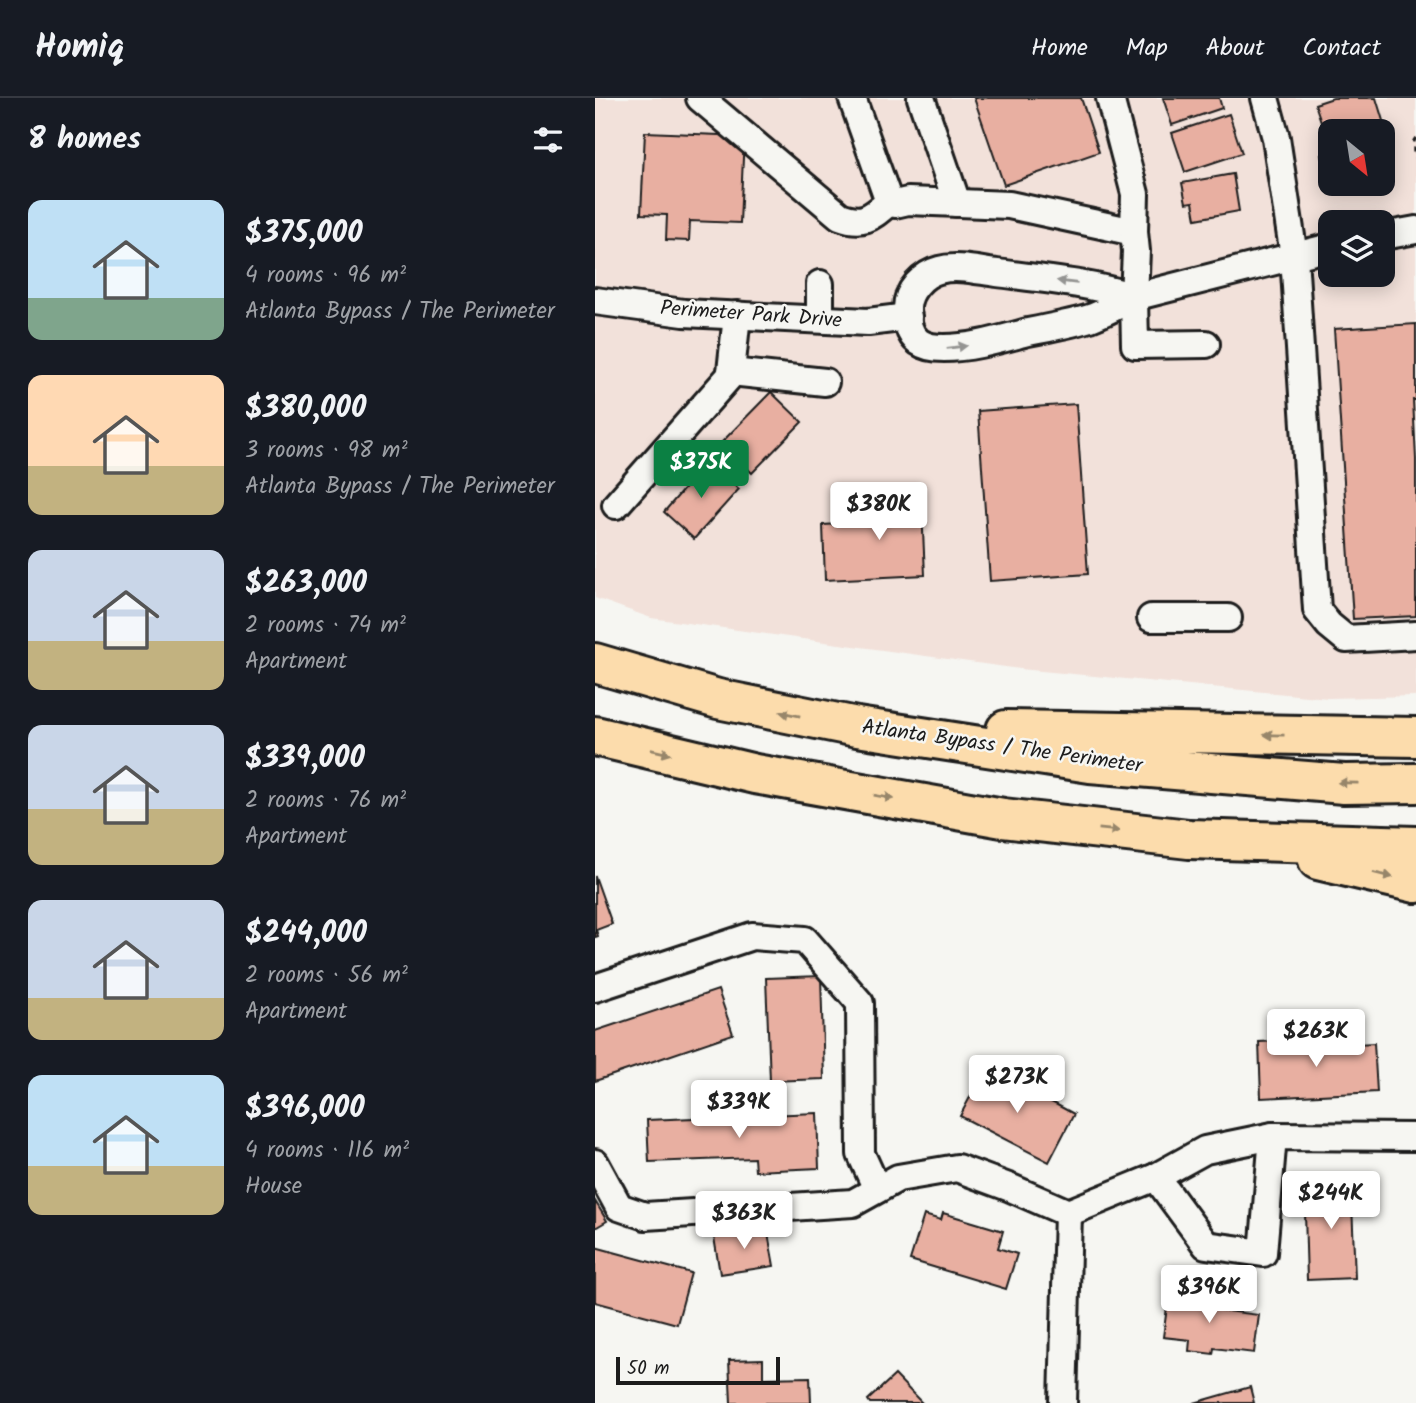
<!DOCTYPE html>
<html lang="en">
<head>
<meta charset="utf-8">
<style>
	:root { --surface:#171b24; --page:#20242c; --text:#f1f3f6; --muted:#9ea1a6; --line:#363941; --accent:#0b8043 }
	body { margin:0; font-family:Kalam,sans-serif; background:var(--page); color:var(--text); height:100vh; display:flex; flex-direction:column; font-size:26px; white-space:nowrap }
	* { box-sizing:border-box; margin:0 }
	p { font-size:23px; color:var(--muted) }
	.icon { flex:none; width:38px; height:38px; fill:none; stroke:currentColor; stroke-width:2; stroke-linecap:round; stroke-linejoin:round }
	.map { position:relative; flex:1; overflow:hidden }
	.drawer { display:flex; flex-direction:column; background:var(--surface); width:595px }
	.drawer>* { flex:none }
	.needle { width:46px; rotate:150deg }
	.fabs { position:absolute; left:723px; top:21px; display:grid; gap:14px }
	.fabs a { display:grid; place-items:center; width:77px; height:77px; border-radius:14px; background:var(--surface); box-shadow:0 4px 18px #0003; font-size:35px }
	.scale { position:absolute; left:21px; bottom:18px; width:164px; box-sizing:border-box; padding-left:7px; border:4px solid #1c1c1c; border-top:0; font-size:19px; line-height:24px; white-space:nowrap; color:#1c1c1c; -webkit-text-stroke:5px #f6f6f2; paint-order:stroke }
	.price { position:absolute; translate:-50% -60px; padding:0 16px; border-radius:7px; background:#fff; color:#222; font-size:23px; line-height:46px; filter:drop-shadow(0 2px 4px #0008) }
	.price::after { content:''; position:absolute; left:50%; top:42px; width:21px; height:16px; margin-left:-10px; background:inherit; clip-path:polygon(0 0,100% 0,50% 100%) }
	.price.current { background:var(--accent); color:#fff }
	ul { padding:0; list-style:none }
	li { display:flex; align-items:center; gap:21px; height:175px; padding:0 28px }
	li span { display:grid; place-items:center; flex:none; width:196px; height:140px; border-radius:14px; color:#555 }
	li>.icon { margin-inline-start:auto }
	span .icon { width:84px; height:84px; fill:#fffc; stroke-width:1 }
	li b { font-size:30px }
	h2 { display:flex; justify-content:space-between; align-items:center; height:84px; padding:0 28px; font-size:30px }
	header { display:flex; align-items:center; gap:42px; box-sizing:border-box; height:98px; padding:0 35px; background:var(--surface); border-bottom:2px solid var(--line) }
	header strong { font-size:33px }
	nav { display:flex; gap:38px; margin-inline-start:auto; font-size:24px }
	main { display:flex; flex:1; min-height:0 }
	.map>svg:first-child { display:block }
	.built { fill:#f2e1da; fill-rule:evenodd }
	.building { fill:#e8afa1; stroke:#1c1c1c; stroke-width:2 }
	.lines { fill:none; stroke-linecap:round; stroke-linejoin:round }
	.minor-casing { stroke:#1c1c1c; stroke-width:32 }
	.highway-casing { stroke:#1c1c1c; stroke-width:44 }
	.path { stroke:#1c1c1c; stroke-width:3.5; stroke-dasharray:5 5; stroke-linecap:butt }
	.minor { stroke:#f6f6f2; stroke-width:26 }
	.highway { stroke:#fcdcac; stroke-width:38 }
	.oneway { fill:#949492 }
	.oneway2 { fill:#97866b }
	.labels { text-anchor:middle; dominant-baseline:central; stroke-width:5; stroke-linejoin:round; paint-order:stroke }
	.street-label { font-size:21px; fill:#1c1c1c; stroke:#f6f6f2 }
</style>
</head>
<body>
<header>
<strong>Homiq</strong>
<nav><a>Home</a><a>Map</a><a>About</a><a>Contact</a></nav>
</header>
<main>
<section class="drawer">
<h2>8 homes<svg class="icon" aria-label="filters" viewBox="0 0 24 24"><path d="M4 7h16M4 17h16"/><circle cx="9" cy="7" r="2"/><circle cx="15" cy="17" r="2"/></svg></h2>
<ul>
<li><span style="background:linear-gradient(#bfe0f5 70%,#7fa58c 0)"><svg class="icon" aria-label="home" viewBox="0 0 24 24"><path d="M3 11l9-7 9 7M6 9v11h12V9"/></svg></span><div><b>$375,000</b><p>4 rooms · 96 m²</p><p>Atlanta Bypass / The Perimeter</p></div></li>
<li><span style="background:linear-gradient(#ffd9b3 65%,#c2b280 0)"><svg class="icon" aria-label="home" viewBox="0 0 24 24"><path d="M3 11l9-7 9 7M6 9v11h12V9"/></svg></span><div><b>$380,000</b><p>3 rooms · 98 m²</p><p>Atlanta Bypass / The Perimeter</p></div></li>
<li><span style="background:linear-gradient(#c9d6e8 65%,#c2b280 0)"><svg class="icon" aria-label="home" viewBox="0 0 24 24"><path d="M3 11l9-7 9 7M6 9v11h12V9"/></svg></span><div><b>$263,000</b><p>2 rooms · 74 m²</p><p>Apartment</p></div></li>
<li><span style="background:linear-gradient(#c9d6e8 60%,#c2b280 0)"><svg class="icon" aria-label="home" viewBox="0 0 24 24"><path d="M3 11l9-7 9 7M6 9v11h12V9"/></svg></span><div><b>$339,000</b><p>2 rooms · 76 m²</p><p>Apartment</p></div></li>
<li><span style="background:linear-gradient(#c9d6e8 70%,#c2b280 0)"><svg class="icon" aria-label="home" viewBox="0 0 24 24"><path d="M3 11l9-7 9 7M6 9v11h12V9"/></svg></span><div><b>$244,000</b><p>2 rooms · 56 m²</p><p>Apartment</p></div></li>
<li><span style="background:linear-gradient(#bfe0f5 65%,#c2b280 0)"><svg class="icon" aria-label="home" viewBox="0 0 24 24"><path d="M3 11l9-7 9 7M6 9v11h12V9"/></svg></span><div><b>$396,000</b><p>4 rooms · 116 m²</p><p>House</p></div></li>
</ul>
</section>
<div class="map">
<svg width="821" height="1305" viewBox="0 0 821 1305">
	<rect width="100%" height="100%" fill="#f6f6f2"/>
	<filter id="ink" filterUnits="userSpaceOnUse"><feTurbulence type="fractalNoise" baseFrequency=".0143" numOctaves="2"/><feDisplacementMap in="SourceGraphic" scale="14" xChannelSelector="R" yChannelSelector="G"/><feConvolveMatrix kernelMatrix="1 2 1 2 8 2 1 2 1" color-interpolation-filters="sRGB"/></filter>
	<g filter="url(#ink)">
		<path class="built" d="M0,0h821v598l-88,2 -308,-29 -369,-51 -56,-20zM735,33h53v53h-53zM735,124h53v53h-53z"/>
		<g class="building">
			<polygon points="379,0 486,0 504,54 409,87"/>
			<polygon points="568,0 624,0 627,10 577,27"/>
			<polygon points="738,0 781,0 789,26 767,33 735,33 735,44 733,44 720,6"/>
			<polygon points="634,16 647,55 590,74 577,35"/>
			<polygon points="50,34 149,38 145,125 95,123 94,143 71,142 72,117 46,116"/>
			<polygon points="788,51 795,81 788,83"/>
			<polygon points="735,55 735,86 776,86 735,96 726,57"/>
			<polygon points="638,76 644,113 601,121 598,104 591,105 587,85"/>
			<polygon points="821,226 821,302 818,302 821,361 821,518 758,521 739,231"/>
			<polygon points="176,294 207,324 157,375 126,345"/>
			<polygon points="481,306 493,476 395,483 383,313"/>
			<polygon points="113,363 144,391 99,441 69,414"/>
			<polygon points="326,388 330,477 230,482 228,427 280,424 279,414 295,413 294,390"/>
			<polygon points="0,778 17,826 1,832 3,838 0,839"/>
			<polygon points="226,878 229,981 175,983 171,880"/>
			<polygon points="123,892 138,936 0,983 0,933"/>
			<polygon points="723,941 723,948 779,945 782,994 666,1000 664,944"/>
			<polygon points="391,969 479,1016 454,1064 365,1018"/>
			<polygon points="222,1015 224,1070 160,1073 159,1060 54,1064 52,1022"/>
			<polygon points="756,1080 760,1180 712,1182 710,1115 719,1115 717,1082"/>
			<polygon points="0,1103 12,1123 0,1130"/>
			<polygon points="348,1115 408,1133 403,1150 422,1156 411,1191 315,1162 329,1117 346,1122"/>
			<polygon points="172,1130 179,1168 125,1176 119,1139"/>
			<polygon points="0,1149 96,1175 82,1226 0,1204"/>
			<polygon points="574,1194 626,1200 624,1212 664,1217 659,1255 619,1250 618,1256 594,1253 595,1242 568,1239"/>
			<polygon points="168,1261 168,1280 215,1279 216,1305 136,1305 134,1262"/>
			<polygon points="300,1277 327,1305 275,1305 273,1302"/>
			<polygon points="655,1289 659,1305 599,1305"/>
		</g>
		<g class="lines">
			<g class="minor-casing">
				<g id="minor">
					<path d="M105,0l140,118c24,9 31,1 49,-14"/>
					<polyline points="257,0 294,104 300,106 313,103 414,107 539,134"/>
					<polyline points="326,0 362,105"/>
					<polyline points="515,0 540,96 539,134 541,153 539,199 540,247 611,246"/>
					<polyline points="670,0 681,40 699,158 722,512 734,527 751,541 821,537"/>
					<polyline points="788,138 821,132"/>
					<path d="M539,199c-45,-14 -90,-18 -137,-24 -18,-2 -40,-8 -58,-3 -16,4 -32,21 -32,38 0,13 1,26 12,34 7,5 17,6 25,6 28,0 57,-9 84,-16 21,-4 42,-8 62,-14 16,-6 29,-13 44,-21l196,-50"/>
					<polyline points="0,203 89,215 273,224 313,219"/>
					<polyline points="225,221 225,186"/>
					<polyline points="136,274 230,284"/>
					<polyline points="21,407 134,279 136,274 142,217"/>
					<polyline points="556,520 633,520"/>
					<polyline points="0,890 157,838 210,842 265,905 266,1056 282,1091"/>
					<polyline points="0,1065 24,1109 50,1118 258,1105 303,1080 362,1070 416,1090 473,1115 468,1305"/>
					<polyline points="561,1079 611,1147 668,1155 678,1038"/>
					<polyline points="473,1115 561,1079 610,1052 678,1038 821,1039"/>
				</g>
			</g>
			<g class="highway-casing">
				<g id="highway">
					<polyline points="0,565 123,601 262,629 495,665 749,686 821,685"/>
					<polyline points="411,632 821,639"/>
					<polyline points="0,638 160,676 408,720 594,741 821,748"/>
					<polyline points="723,762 821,785"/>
				</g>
			</g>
			<polyline class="path" points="821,40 819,43 819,57 821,59"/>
			<use href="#minor" class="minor"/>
			<use href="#highway" class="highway"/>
		</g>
		<defs><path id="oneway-solid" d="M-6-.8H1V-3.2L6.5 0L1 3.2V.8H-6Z" transform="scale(1.75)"/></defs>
		<g class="oneway">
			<use href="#oneway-solid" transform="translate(472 184) rotate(-173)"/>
			<use href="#oneway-solid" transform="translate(362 249) rotate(-7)"/>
		</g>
		<g class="oneway2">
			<use href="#oneway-solid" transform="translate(195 616) rotate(-168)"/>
			<use href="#oneway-solid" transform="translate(679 637) rotate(-179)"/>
			<use href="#oneway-solid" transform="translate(66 654) rotate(13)"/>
			<use href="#oneway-solid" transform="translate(753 685) rotate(-179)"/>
			<use href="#oneway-solid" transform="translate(289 699) rotate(10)"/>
			<use href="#oneway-solid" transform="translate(514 732) rotate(6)"/>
			<use href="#oneway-solid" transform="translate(788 777) rotate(14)"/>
		</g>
	</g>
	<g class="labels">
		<g class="street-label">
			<text transform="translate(156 217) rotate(4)">Perimeter Park Drive</text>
			<text transform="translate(407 649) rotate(8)">Atlanta Bypass / The Perimeter</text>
		</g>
	</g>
</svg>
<div class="fabs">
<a><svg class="needle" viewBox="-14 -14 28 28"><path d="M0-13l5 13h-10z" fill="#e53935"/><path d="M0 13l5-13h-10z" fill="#9ea1a6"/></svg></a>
<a><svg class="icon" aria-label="layers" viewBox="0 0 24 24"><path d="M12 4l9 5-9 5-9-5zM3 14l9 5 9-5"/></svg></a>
</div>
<div class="scale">50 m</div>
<b class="price current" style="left:106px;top:402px">$375K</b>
<b class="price" style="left:284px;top:444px">$380K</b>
<b class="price" style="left:721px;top:971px">$263K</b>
<b class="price" style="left:422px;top:1017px">$273K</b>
<b class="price" style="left:144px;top:1042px">$339K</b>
<b class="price" style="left:736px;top:1133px">$244K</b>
<b class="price" style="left:149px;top:1153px">$363K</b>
<b class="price" style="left:614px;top:1227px">$396K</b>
</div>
</main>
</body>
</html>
